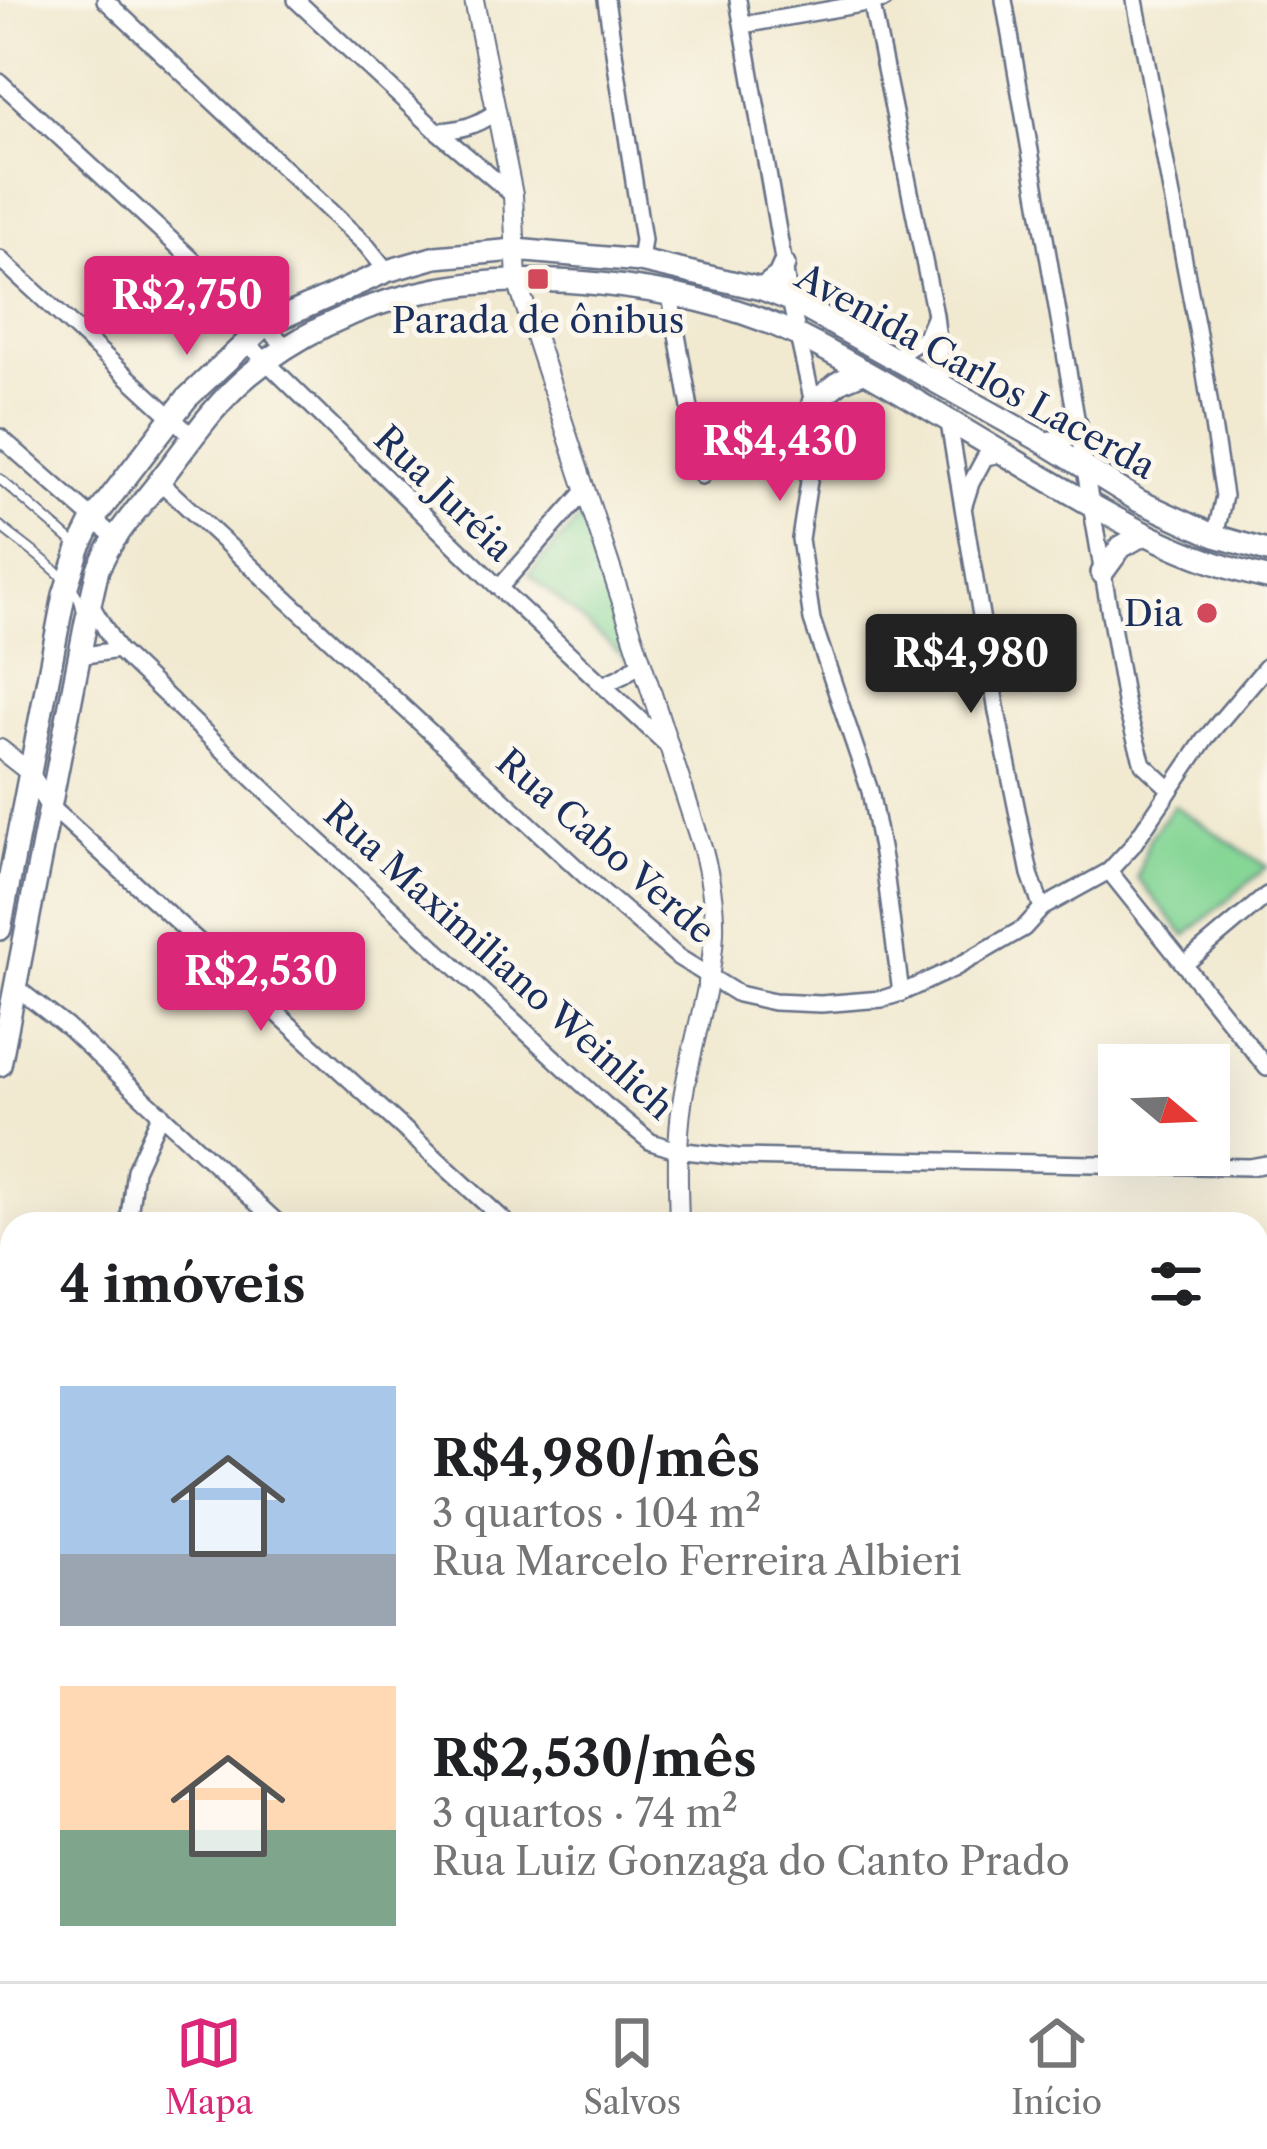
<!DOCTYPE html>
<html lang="pt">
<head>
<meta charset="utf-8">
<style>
	:root { --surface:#fff; --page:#f2f2f2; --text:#202124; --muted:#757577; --line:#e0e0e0; --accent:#db2777 }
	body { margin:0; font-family:"Libre Caslon Text",serif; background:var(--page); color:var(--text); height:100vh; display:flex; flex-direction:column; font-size:45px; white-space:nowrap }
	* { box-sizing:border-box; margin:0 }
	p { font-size:39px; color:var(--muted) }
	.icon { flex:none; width:66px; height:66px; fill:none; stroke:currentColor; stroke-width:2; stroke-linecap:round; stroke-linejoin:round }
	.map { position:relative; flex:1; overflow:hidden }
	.sheet { position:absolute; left:0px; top:1212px; width:1269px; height:771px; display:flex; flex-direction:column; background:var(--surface); border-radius:36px 36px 0 0; box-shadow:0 12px 48px #0002 }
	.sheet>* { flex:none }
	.needle { width:78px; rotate:109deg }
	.fabs { position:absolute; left:1098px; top:1044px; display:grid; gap:24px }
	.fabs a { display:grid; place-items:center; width:132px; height:132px; border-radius:0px; background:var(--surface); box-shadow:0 12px 48px #0002; font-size:60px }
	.price { position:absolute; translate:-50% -102px; padding:0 27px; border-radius:12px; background:var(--accent); color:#fff; font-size:39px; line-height:78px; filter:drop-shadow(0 3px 6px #0008) }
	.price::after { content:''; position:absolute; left:50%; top:72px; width:36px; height:27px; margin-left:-18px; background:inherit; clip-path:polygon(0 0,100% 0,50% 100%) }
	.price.selected { background:#222; color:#fff }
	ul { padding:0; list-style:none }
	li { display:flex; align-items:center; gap:36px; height:300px; padding:0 60px }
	li span { display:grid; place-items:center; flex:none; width:336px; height:240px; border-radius:0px; color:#555 }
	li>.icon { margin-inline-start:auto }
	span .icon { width:144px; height:144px; fill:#fffc; stroke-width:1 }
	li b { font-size:51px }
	h2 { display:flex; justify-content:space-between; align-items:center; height:144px; padding:0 60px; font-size:51px }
	.menu { display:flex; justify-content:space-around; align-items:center; height:168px; border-top:3px solid var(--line); background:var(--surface); font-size:33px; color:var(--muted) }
	.menu a { display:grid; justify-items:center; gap:6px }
	.menu .selected { color:var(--accent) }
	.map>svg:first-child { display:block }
	.green { fill:#86d696; stroke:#50827a; stroke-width:3 }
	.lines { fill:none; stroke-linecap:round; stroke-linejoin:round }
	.service-casing { stroke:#667086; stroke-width:12 }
	.minor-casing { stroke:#667086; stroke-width:20 }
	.tertiary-casing { stroke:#667086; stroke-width:22 }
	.secondary-casing { stroke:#667086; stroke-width:26 }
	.path { stroke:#667086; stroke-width:3; stroke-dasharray:9 9; stroke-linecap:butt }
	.service { stroke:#fff; stroke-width:8 }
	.minor { stroke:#fff; stroke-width:15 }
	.tertiary { stroke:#fff; stroke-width:18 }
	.secondary { stroke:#fff; stroke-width:21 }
	.poi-dot { fill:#d1495b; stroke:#fbf7ec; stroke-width:4.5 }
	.labels { text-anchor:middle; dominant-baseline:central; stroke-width:10; stroke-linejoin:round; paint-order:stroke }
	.poi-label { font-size:36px; fill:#1b2f5e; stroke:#fbf7ec }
	.street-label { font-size:36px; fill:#1b2f5e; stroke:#fbf7ec }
</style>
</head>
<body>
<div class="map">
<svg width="1267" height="1981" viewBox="0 0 1267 1981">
	<rect width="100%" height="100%" fill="#fbf7ec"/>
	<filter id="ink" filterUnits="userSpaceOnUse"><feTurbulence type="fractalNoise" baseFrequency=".00833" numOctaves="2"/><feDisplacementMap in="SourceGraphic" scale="24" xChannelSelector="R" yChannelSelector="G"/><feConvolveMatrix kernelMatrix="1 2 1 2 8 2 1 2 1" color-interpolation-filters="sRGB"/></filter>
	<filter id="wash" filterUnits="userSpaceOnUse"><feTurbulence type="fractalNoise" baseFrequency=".004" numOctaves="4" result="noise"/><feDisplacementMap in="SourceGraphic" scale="48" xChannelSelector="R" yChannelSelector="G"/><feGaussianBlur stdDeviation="2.7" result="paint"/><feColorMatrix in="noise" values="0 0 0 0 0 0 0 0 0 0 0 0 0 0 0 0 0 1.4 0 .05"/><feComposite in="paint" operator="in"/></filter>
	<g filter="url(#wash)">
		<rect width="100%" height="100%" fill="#f1e9d0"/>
		<g class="green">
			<polygon points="587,511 637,668 529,574"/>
			<polygon points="1174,805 1267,867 1185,936 1137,878 1149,839"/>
		</g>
	</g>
	<g filter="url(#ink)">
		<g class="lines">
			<g class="service-casing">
				<g id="service">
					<polyline points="0,479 76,545"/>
					<path d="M0,526c22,19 78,54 81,82"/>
				</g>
			</g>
			<g class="minor-casing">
				<g id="minor">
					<polyline points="105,0 366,245 387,271"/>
					<polyline points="296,0 437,131 513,195"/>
					<polyline points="606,0 643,240 640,261"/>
					<polyline points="738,0 790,300 813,403 814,449 800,539 812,620 870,791 884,864 901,993"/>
					<polyline points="871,0 935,315 943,384"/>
					<polyline points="1004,0 1126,707 1143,764 1169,788"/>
					<polyline points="1135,0 1203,361 1224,496 1215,536"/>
					<polyline points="743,25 884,0"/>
					<polyline points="0,82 288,348"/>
					<path d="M437,131c24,-1 38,-5 59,-19"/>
					<polyline points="0,259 193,437"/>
					<polyline points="670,295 702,476"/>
					<polyline points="246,342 499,588 667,745"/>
					<polyline points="895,357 926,337 934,318"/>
					<polyline points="949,423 997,712 1030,874 1042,908"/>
					<polyline points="0,437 115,538"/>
					<polyline points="159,481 604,893 678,957 738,994 774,1002 821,1004 882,999 901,993 953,969 1024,928 1042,908 1109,871 1132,846 1205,739 1267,666"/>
					<polyline points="964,505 971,483 985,457 1002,454"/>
					<polyline points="499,588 585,491"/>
					<polyline points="90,603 118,650 306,829 604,1104 651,1142 676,1150 738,1157 1250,1167 1267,1164"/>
					<polyline points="79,656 118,650"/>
					<polyline points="603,685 624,675 641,662"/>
					<polyline points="49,805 508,1224"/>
					<polyline points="1109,871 1267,1068"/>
					<polyline points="1185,964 1267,895"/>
					<polyline points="14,986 67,1027 279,1224"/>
					<polyline points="128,1224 135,1170 161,1113"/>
					<polyline points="1257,1321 1267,1321"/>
					<polyline points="0,1462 12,1456"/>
					<polyline points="1257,1475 1267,1475"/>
					<polyline points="1257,1577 1267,1577"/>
					<polyline points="0,1630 12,1625"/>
					<polyline points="1257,1631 1267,1634"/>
					<polyline points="0,1661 12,1681"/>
					<polyline points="1257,1729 1267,1732"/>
					<polyline points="1257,1885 1267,1887"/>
					<polyline points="53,1981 54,1971"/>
					<polyline points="236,1981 237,1971"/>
					<polyline points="388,1981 389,1971"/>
					<polyline points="757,1981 759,1971"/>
					<polyline points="931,1981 932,1971"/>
				</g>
			</g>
			<g class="tertiary-casing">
				<g id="tertiary">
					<path d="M474,0l39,195 4,86 186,569c7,27 12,54 11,82 -2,58 -24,115 -32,172 -6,41 -4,79 -3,120"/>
					<polyline points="0,749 28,771 49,805"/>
					<polyline points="570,1981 571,1971"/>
				</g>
			</g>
			<g class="secondary-casing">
				<g id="secondary">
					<polyline points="762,289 779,276 784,265"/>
					<polyline points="813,403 841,381 863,372"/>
					<polyline points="1045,443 1061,441 1076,424"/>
					<polyline points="1102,573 1121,547 1144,534"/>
					<polyline points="0,929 64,595 79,548 93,520 187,398 265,325 387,271 436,257 515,250 640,261 762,289 790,300 1045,443 1139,501 1215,536 1267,551"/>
					<path d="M0,1065l86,-443 12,-53 9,-18c15,-26 36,-48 54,-72 28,-36 53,-75 88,-104 99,-82 226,-104 351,-91 69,7 138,21 201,53 83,42 163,94 244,141 73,43 138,81 222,100"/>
				</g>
			</g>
			<g class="path">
				<polyline points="0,1734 12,1734"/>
				<polyline points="1257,1856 1267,1858"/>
			</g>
			<use href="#service" class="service"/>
			<use href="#minor" class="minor"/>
			<use href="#tertiary" class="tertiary"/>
			<use href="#secondary" class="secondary"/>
		</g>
	</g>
	<g class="poi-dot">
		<rect x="526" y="267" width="24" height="24" rx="6"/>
		<circle cx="1207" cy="613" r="12"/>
	</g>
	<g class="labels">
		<g class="poi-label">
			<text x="538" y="320">Parada de ônibus</text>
			<text x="1183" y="613" text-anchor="end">Dia</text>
		</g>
		<g class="street-label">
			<text transform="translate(976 371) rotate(29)">Avenida Carlos Lacerda</text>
			<text transform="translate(444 493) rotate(44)">Rua Juréia</text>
			<text transform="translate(606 846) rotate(41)">Rua Cabo Verde</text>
			<text transform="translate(499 960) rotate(42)">Rua Maximiliano Weinlich</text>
		</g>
	</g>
</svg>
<div class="fabs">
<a><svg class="needle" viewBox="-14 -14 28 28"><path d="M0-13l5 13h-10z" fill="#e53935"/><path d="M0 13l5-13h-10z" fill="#757577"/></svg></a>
</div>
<b class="price" style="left:187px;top:358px">R$2,750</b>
<b class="price" style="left:780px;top:504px">R$4,430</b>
<b class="price selected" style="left:971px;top:716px">R$4,980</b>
<b class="price" style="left:261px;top:1034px">R$2,530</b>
<section class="sheet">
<h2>4 imóveis<svg class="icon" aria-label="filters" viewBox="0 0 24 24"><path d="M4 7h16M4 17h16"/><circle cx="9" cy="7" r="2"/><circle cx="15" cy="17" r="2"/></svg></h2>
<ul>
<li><span style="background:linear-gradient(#a9c7e8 70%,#9aa5b1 0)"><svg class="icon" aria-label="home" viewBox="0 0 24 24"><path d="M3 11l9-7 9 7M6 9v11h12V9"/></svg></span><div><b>R$4,980/mês</b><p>3 quartos · 104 m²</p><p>Rua Marcelo Ferreira Albieri</p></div></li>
<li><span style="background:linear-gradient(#ffd9b3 60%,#7fa58c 0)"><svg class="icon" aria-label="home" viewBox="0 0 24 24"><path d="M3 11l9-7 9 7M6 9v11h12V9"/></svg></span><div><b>R$2,530/mês</b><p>3 quartos · 74 m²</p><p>Rua Luiz Gonzaga do Canto Prado</p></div></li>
</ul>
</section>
</div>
<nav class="menu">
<a class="selected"><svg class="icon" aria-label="map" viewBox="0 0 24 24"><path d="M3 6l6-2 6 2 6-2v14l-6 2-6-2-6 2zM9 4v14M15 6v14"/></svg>Mapa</a>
<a><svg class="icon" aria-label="saved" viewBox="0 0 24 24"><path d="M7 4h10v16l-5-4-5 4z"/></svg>Salvos</a>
<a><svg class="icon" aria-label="home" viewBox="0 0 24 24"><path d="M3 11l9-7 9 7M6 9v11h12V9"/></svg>Início</a>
</nav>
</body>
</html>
